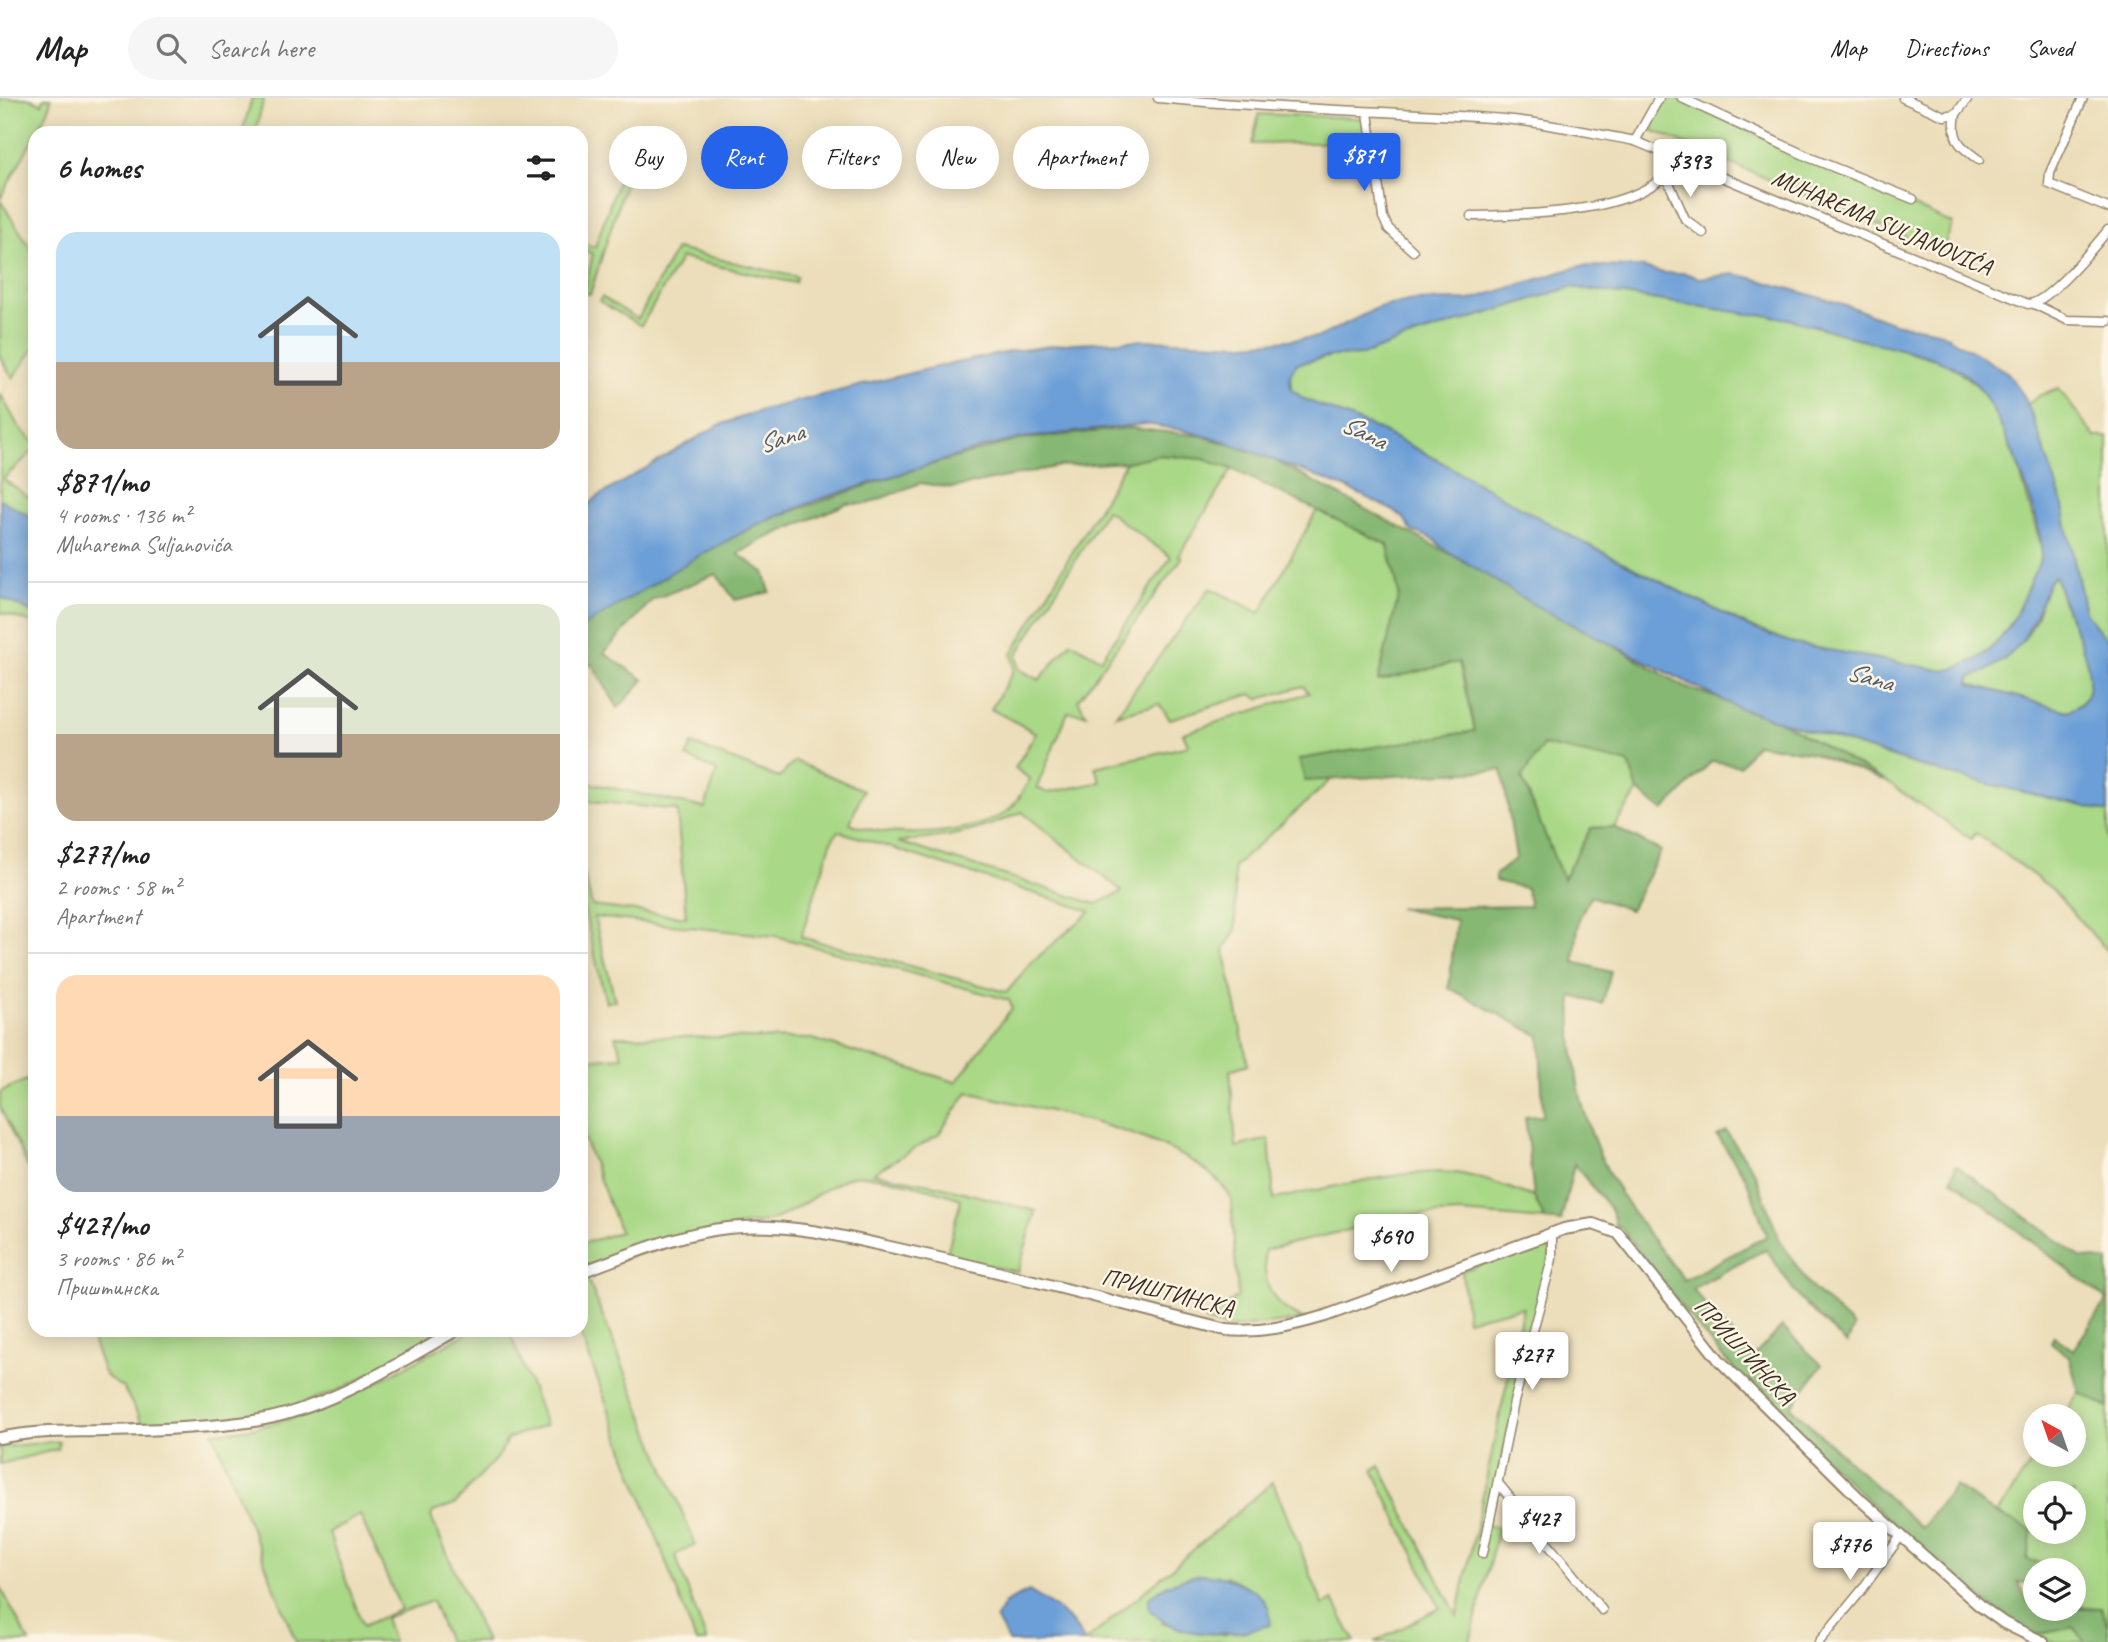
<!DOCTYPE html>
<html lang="en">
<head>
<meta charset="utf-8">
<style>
	:root { --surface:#fff; --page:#f6f6f6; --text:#222; --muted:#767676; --line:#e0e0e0; --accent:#2563eb }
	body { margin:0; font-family:Caveat,sans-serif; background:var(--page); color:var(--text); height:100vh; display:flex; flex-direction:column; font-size:26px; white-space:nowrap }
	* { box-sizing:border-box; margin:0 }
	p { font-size:23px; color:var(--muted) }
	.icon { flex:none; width:38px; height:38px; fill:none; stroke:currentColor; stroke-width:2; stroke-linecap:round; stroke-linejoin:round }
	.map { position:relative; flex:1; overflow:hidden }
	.details { position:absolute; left:28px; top:28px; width:560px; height:1211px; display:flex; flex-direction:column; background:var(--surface); border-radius:21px; box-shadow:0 4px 18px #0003 }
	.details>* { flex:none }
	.top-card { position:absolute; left:609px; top:28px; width:665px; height:63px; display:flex; gap:14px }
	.needle { width:46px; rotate:320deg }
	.fabs { position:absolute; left:2023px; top:1306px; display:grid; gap:14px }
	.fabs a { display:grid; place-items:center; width:63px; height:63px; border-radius:50%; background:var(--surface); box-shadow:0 4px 18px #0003; font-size:35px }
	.price { position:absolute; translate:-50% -60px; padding:0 16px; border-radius:7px; background:#fff; color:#222; font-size:23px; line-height:46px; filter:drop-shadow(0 2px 4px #0008) }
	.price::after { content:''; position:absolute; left:50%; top:42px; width:21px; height:16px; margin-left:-10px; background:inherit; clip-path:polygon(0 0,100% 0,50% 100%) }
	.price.current { background:var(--accent); color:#fff }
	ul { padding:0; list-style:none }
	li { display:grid; align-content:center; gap:14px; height:371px; padding:0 28px }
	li+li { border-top:2px solid var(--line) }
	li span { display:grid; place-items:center; height:217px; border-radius:21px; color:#555 }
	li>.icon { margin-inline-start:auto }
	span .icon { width:126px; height:126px; fill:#fffc; stroke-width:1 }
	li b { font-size:30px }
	h2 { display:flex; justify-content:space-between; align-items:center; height:84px; padding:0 28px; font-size:30px }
	.pill { padding:0 24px; border-radius:32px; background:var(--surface); box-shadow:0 4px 18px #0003; font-size:24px; line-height:63px }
	.pill.current { background:var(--accent); color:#fff }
	header { display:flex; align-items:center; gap:42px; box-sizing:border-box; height:98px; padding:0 35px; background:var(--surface); border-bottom:2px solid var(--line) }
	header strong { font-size:33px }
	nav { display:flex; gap:38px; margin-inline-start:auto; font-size:24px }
	.search { width:490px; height:63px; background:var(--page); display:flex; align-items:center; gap:18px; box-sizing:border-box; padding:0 24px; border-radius:38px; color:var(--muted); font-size:26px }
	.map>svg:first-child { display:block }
	.green { fill:#a9d886; stroke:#728152; stroke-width:2; fill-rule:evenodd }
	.forest { fill:#86b873; stroke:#607148; stroke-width:2 }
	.water { fill:#6c9fd7; stroke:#54647a; stroke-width:2; fill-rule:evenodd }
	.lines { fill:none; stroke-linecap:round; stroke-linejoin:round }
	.minor-casing { stroke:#94846c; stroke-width:11 }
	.tertiary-casing { stroke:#94846c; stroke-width:14 }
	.minor { stroke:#fff; stroke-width:8 }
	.tertiary { stroke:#fff; stroke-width:10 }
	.labels { text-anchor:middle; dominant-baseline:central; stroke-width:5; stroke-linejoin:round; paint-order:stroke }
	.street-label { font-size:24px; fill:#3b2a1e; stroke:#fcf5e5 }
	.water-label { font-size:26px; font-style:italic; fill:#4f5968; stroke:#fcf5e5 }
</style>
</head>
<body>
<header>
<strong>Map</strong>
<div class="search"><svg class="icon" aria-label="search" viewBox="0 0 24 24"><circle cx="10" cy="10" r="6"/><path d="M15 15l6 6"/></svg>Search here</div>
<nav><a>Map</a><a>Directions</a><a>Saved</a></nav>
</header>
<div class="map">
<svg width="2108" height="1544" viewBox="0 0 2108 1544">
	<rect width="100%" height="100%" fill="#fcf5e5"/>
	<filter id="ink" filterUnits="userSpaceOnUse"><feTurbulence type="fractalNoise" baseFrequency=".0143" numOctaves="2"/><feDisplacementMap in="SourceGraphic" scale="14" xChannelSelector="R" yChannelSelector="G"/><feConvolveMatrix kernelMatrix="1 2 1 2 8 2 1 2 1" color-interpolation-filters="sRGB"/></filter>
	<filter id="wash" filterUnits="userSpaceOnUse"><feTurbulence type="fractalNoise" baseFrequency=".00686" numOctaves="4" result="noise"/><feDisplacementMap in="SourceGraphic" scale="28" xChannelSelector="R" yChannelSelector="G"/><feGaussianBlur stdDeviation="1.57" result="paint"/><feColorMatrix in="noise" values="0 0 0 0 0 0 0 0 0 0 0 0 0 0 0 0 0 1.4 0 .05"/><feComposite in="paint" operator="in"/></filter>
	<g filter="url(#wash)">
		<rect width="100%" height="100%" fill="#ecdeba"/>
		<g class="green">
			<polygon points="0,0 31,0 42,6 44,0 51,0 49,11 0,101"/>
			<polygon points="252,0 264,0 255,35 242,35"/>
			<polygon points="1667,0 1677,0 1953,126 1941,154 1647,30"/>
			<polygon points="1259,16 1359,20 1364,24 1364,44 1252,46"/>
			<polygon points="637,28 643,29 590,196 584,195 593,156 581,151 581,145 595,149"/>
			<polygon points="0,102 35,157 35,186 29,193 35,208 35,249 13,280 0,259"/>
			<polygon points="676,151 797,179 795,185 681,160 641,228 599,203 602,199 638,221"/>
			<polygon points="1572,189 1749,216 1770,216 1809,225 1945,264 1975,286 1990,305 2017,364 2043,456 2026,525 1969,570 1945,573 1795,546 1748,528 1573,439 1434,360 1377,331 1304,301 1291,291 1290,277 1296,266 1332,258 1362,257 1402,242"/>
			<polygon points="2058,290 2095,339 2108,339 2108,544 2085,514 2062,404 2027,307 2038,298"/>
			<polygon points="0,295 19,330 35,345 35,351 3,381 35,404 35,432 0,413"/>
			<path d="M1159,357l44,4 29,10 -53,86 3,3 -104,142 8,14 -18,-2 -31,75 10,6 54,-11 -6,-15 94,-21 -6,-13 126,-40 -6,-7 -43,13 -9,-5 -81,25 -11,-15 -43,11 94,-127 50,25 57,-103 71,35 11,49 -20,87 80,-19 16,69 -176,28 6,22 28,-3 -99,89 2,63 -12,19 24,115 -18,6 6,77 33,-8 5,60c50,-10 140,-33 188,-25 24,4 49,15 72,23l11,23 -84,-7 -56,3 -140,34c-3,36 7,56 40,70l-76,8 -24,-7 33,-25 -7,-97c-31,-64 -197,-90 -263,-107l-30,43 -65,38 67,13 96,25 -18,61 -72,-15 15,-58c-19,-7 -94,-29 -112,-22 -35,14 -63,48 -102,47l-166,46v-26l39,-12 -39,-101v-71l42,-3 -8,-21 197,3 144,43 56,-74 -3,-8 -234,-64 -181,-19 21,83 -9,3 -25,-106v-35l11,44 94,11 -9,-107 -96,-10v-19l124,27 12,-37 -31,-14 6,-13 87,34 16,-17 68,29 -13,33c35,17 126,13 159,-13 8,-7 15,-22 21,-31l-15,-11 21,-35 -45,-24 23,-39 -2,-16 114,-192zM1106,412l65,47 -70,102 -30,-17 -32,38 -20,-11 -2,-14zM1022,714l100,79v1l-26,12 -198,-62c50,-5 76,-8 124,-30zM838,733l252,80v1l-59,51 -24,29 -206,-55 31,-97z"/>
			<path d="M2055,478c5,14 8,29 15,42 17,29 38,82 -3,93l-97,-27v-6c27,-11 52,-29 65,-57 6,-14 8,-36 20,-45z"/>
			<polygon points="0,497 35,517 35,526 0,514"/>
			<polygon points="1769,617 2108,714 2108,854 2052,791 1976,735 1971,741 1885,683"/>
			<polygon points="1543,647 1629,665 1638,693 1614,729 1591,730 1563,782 1521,680"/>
			<polygon points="35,978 35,1084 0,1009 0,994"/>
			<polygon points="1547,1145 1551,1155 1486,1428 1498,1430 1470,1544 1375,1544 1440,1510 1373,1372 1380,1368 1457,1518 1523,1209 1467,1222 1462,1173"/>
			<polygon points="587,1179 695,1446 675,1457 707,1544 696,1544 579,1232 581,1182"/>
			<polygon points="95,1232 453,1232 338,1293 257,1321 145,1330 124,1291 105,1277 93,1245"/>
			<path d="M473,1232h36l37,95 -39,14 -7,15 -45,50 -22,8 -2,5 55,125h-38l-16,-41 -47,17 8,24h-97l-83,-210c97,-3 177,-59 260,-102zM360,1417l41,94 -38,17 -35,-94z"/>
			<path d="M2079,1294l29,16v217l-8,-17 -26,-2v-36h-13v-4l-34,-6 -30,-46 40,-60h37v-38h-11zM2035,1395h39v38h-39z"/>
			<polygon points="59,1343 58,1351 0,1366 0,1349"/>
			<path d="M1273,1384l50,123 10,-5 22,42h-270zM1226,1478l25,13 12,11 -38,35 -63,-12z"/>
			<polygon points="0,1488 29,1544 0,1544"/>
			<polygon points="2074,1529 2086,1544 2050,1544 2035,1537"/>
		</g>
		<g class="forest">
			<path d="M1129,330l73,8 64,20 242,129 179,103 82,27 116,66 -72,-28 -57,-9 -16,22 -28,-5 -49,50 -25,-20 -9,-28 -86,-18 -21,33 41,101 28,-51 23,-1 47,24 -31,59 -40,-14 -11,23 -5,43 37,10 -9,32 -30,-8c-3,69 11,137 48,197 18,30 43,58 64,87l83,-44 -21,-58 -29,-42 9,-5 29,42 24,66 31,47 44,41 -7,17 -48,-46 -33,-49 -74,40 60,69 30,-31 40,38 -31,42 130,121 34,-42 42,28 35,16 -5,30 34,6v4h-26v14l-17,-2 10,20h7v6h65l8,17v17h-22l-12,-15 -39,8c-67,-40 -124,-93 -180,-147 -39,-38 -81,-75 -118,-115 -42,-46 -78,-96 -116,-145l-6,-3 -3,-14 -38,-47 -13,58 -16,-2 -11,-23 -9,-80 18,-1 -3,-80 -91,-48 7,-68 -58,-12 132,-2 -4,-18 -31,-7v-6l21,-17 -14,-88 -197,11 -6,-22 176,-28 -16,-69 -81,19 21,-87 -11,-49 -156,-76 -29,-10 -44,-4 -33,7 -66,4 -108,22 -32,-5 -53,21h-21l-82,35 -26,15 26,18 6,20 -35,8 -19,-26 -64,26 -48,53 40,27 -26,28 -26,-44 -11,6v-42l124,-82 68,-28 136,-47 109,-31z"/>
			<polygon points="1956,1067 2080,1159 2108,1163 2108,1310 2079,1294 2069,1259 2051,1244 2054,1238 2073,1252 2107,1202 1951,1081"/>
		</g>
		<g class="water">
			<path d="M1580,168l59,1 25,6h21l14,5 36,-4 17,4 91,26 51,19 44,8 70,42 16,23 10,24 28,82 23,110 23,29v171l-166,-39 -206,-66 -202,-102 -94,-59 -6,-7 -22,-8 -9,-14 -15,-9 -41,-20 -123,-47 -42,-11 -37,-6 -26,3 -96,11 -38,9 -168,53 -59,24 -63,34 -114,70v-116l16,-15 120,-71 45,-16 169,-42 82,-17 60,-8 79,-3 93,4 74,-7 60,-30 34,-6 57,-1zM1572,189l177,27c41,1 78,17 118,27 35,9 76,14 104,38 26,23 73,141 70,175 -1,11 -8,21 -12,30 -18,44 -33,75 -84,87l-150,-27 -46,-17 -176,-90 -139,-79 -57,-29 -73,-30 -13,-10 -1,-14 6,-11 36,-8 30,-1 40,-15zM2055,478c5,12 7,25 13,37 14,30 40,87 -1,98l-97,-27v-6c56,-24 57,-44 79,-96z"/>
			<polygon points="0,401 35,421 35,516 0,499"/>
			<path d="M1202,1476c26,2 74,16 68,51 -39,12 -91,16 -121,-16v-11c16,-14 32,-20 53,-24z"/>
			<path d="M1029,1493c22,13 44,27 56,51h-76l-13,-24 9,-15z"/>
		</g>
	</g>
	<g filter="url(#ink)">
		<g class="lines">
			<g class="minor-casing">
				<g id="minor">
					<path d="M1158,0c115,11 231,13 346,21 44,4 87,14 131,22l393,163c19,0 67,-58 80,-74"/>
					<polyline points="1682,0 1813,61 1913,101"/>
					<path d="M1903,0l41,18 12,-2c-5,25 3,32 23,46"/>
					<polyline points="2083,0 2050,75 2049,86 2108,110"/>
					<polyline points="1368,15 1383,119 1388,130 1413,153"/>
					<polyline points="1956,16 1968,0"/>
					<polyline points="1635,43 1659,0"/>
					<polyline points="1666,78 1685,121 1703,135"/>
					<path d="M1471,118c51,-1 186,-1 206,-60"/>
					<polyline points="2034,206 2067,222 2108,223"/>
					<polyline points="1498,1385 1602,1512"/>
					<polyline points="1483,1455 1514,1304 1552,1161 1552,1134"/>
					<polyline points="1819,1544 1861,1493 1900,1439"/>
				</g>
			</g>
			<g class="tertiary-casing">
				<g id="tertiary">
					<path d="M581,1174c48,-17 97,-39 147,-44 61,-7 125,11 184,24 105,23 209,52 314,78 35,3 65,-4 99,-14l239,-87 29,-5 25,9 102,128 143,141 116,103 25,18 39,19"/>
					<path d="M0,1340c35,-8 71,-6 106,-7 49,-1 100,-3 148,-10 72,-11 141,-56 203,-91"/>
				</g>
			</g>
			<use href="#minor" class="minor"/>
			<use href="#tertiary" class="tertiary"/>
		</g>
	</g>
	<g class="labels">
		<g class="street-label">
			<text transform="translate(1882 124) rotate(23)">MUHAREMA SULJANOVIĆA</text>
			<text transform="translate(1168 1194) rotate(14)">ПРИШТИНСКА</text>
			<text transform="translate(1745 1253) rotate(47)">ПРИШТИНСКА</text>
		</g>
		<g class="water-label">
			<text transform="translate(1364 334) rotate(26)">Sana</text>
			<text transform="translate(781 340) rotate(-18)">Sana</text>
			<text transform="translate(1870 579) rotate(16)">Sana</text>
		</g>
	</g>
</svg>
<div class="fabs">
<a><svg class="needle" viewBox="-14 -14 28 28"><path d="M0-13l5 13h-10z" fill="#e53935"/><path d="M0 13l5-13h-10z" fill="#767676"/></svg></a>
<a><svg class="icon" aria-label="locate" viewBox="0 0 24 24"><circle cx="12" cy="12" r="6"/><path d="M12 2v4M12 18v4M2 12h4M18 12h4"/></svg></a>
<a><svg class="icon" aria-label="layers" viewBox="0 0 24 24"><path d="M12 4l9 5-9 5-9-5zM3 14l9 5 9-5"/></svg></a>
</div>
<b class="price current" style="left:1364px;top:95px">$871</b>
<b class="price" style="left:1690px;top:101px">$393</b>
<b class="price" style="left:1391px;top:1176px">$690</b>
<b class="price" style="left:1532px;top:1294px">$277</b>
<b class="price" style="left:1539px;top:1458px">$427</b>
<b class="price" style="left:1850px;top:1484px">$776</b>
<div class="top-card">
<a class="pill">Buy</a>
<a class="pill current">Rent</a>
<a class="pill">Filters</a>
<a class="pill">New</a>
<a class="pill">Apartment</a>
</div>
<section class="details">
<h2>6 homes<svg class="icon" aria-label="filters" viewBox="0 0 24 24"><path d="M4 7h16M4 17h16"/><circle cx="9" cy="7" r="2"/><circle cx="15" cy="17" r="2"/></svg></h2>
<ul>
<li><span style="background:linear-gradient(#bfe0f5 60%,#b9a48a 0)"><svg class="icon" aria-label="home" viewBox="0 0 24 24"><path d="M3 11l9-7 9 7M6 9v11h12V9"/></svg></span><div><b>$871/mo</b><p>4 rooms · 136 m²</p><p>Muharema Suljanovića</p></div></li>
<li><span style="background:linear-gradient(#dfe7d0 60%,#b9a48a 0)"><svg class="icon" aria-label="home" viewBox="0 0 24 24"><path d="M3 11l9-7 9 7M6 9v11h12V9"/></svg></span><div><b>$277/mo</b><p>2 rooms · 58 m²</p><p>Apartment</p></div></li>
<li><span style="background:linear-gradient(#ffd9b3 65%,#9aa5b1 0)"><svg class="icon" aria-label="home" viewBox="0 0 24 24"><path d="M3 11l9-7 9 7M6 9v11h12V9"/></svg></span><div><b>$427/mo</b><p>3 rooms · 86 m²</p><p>Приштинска</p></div></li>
</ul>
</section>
</div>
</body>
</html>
